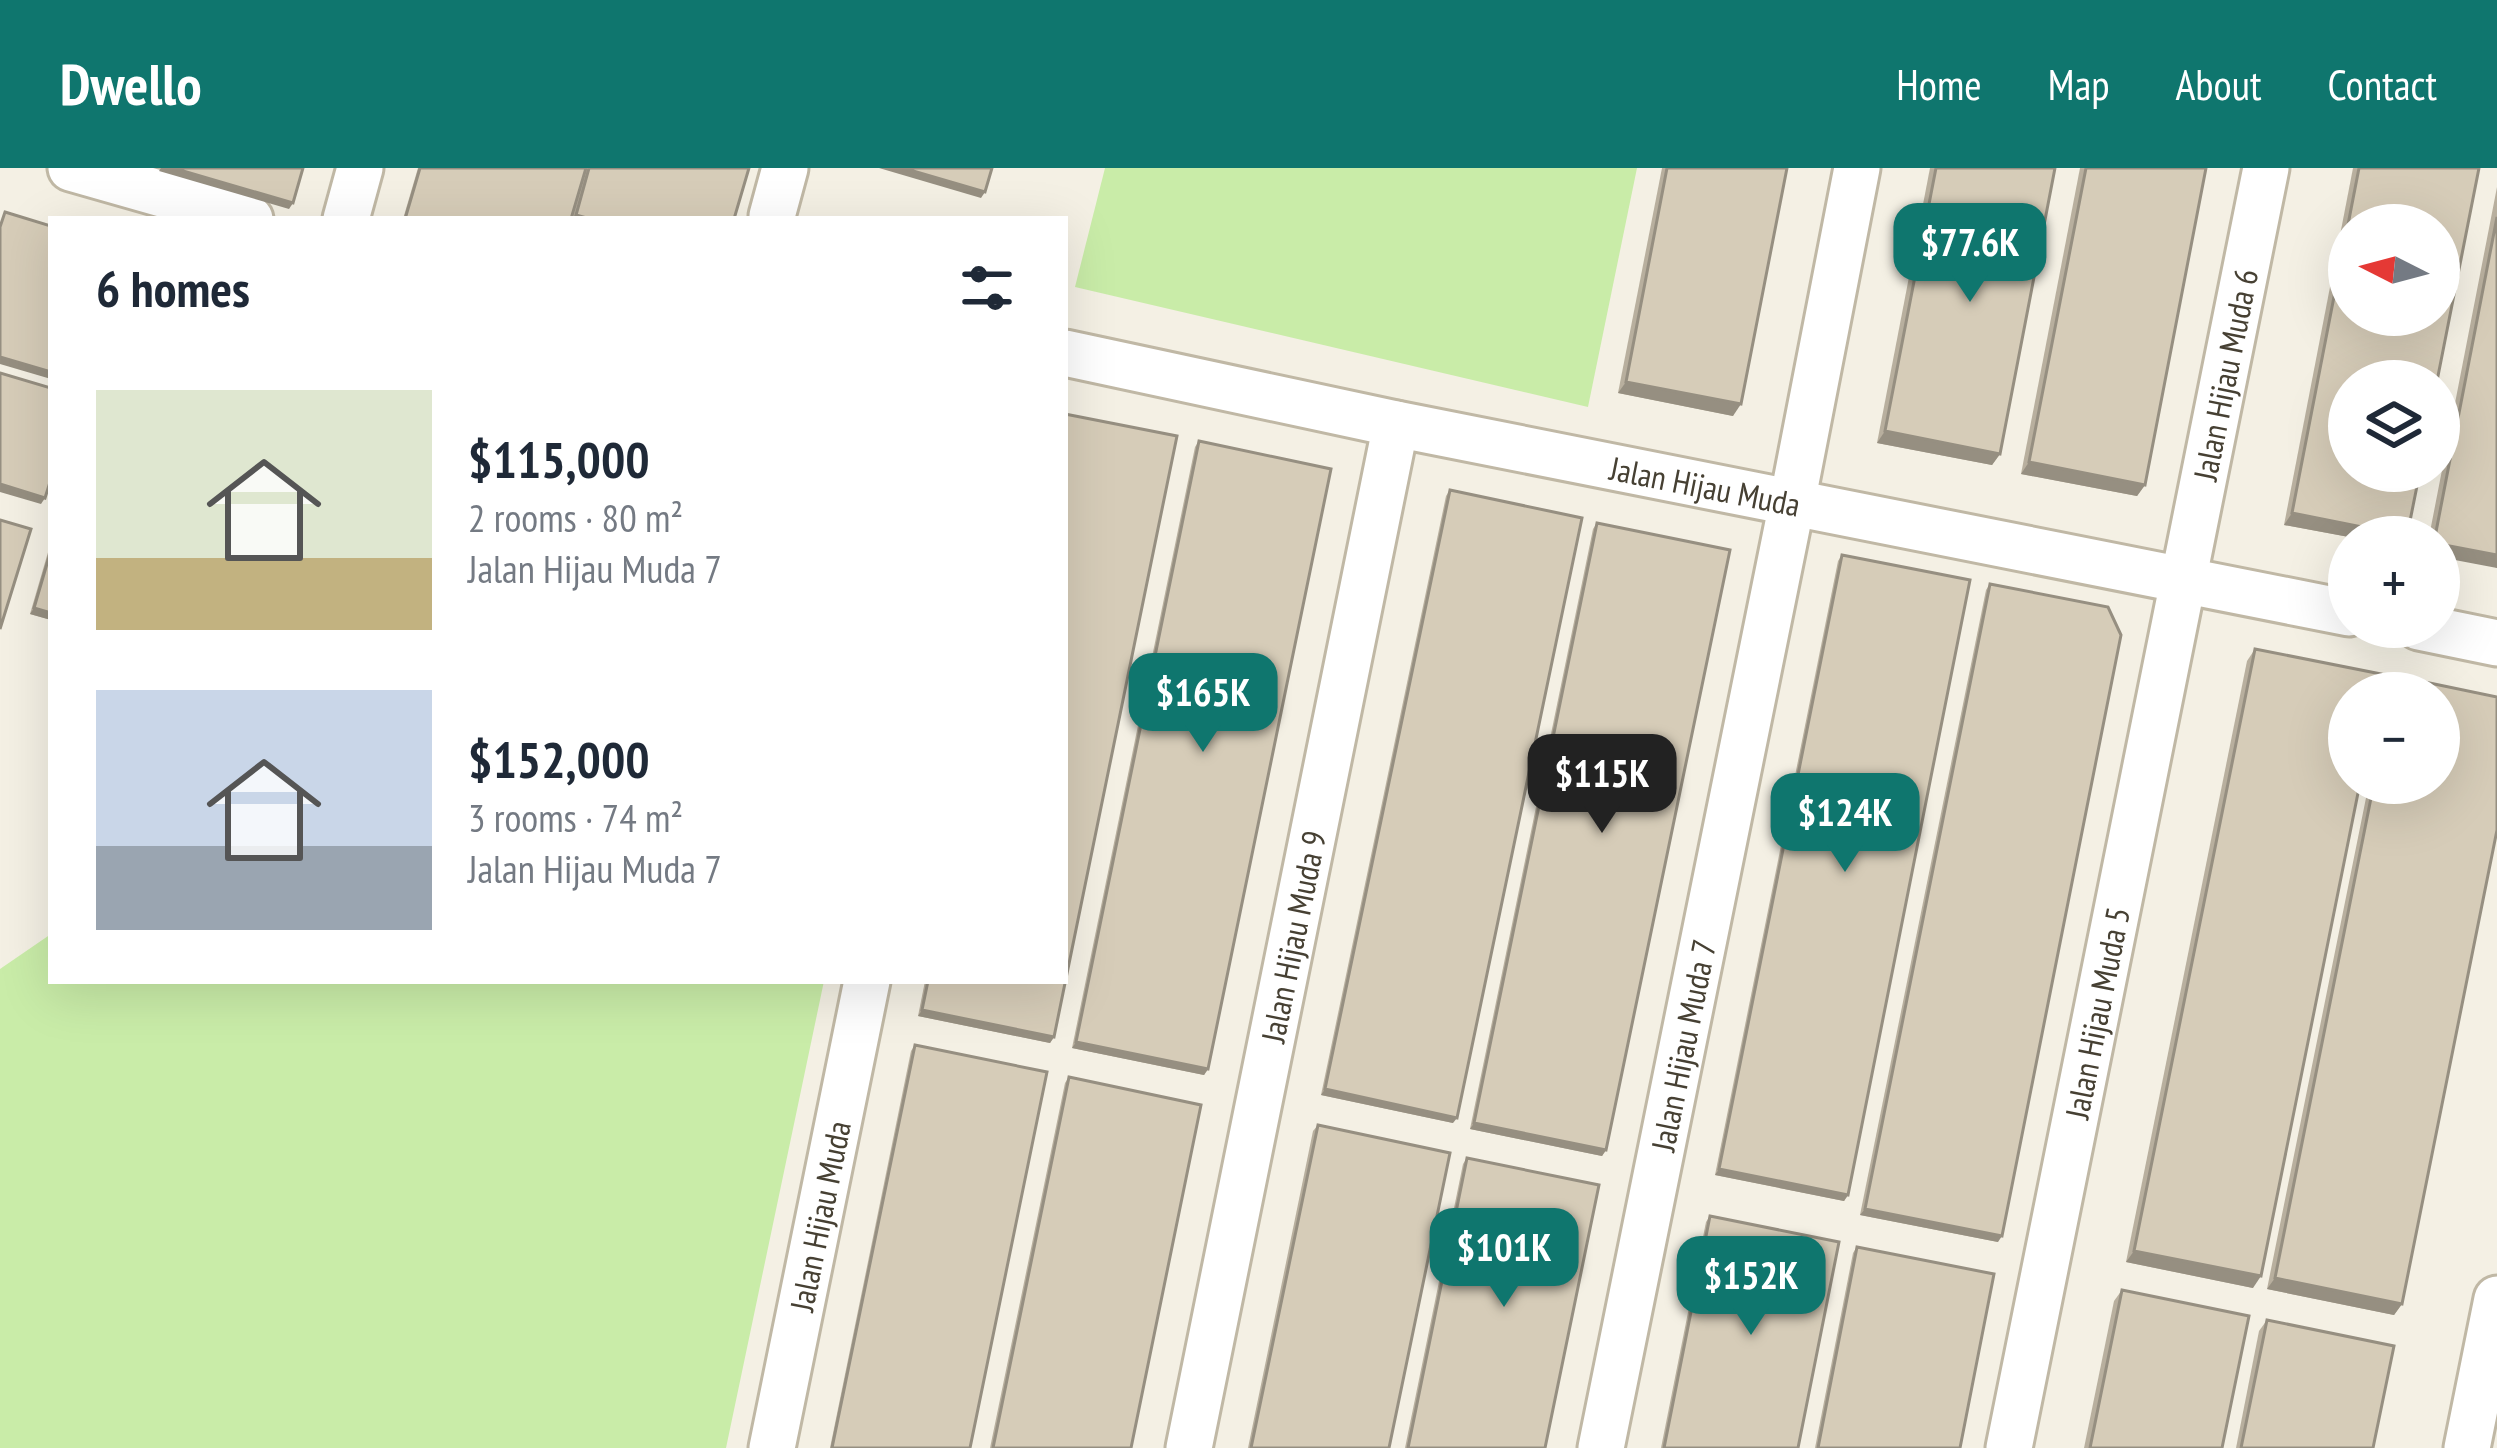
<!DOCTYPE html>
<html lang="en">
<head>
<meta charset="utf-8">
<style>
	:root { --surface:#fff; --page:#f2f2f3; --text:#1f2937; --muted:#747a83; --accent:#0f766e }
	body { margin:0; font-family:"PT Sans Narrow",sans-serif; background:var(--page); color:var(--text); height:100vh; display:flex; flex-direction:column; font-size:45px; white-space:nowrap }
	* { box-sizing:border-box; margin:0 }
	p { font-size:39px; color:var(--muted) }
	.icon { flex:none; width:66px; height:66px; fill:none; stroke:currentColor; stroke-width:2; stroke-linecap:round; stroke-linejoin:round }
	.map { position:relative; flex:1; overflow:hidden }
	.sheet { position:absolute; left:48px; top:48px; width:1020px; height:768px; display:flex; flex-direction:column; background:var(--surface); border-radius:0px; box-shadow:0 12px 48px #0002 }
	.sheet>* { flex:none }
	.needle { width:78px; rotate:276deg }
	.controls { position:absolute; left:2328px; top:36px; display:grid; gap:24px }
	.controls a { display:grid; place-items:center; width:132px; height:132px; border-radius:50%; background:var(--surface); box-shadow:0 12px 48px #0002; font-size:60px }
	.price { position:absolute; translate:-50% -102px; padding:0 27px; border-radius:24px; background:var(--accent); color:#fff; font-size:39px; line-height:78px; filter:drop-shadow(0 3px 6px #0008) }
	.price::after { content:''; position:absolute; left:50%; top:72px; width:36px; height:27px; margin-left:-18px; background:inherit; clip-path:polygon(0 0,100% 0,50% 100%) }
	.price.on { background:#222; color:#fff }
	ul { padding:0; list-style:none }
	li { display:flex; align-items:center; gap:36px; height:300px; padding:0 48px }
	li span { display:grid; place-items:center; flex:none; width:336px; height:240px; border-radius:0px; color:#555 }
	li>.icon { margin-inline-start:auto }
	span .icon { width:144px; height:144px; fill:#fffc; stroke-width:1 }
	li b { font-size:51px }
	h2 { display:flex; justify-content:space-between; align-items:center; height:144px; padding:0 48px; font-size:51px }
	header { display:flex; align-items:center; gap:72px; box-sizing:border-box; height:168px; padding:0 60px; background:var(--accent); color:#fff }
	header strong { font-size:57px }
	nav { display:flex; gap:66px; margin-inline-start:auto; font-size:42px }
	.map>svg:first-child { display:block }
	.green { fill:#c9eca8 }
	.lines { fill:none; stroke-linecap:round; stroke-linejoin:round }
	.minor-casing { stroke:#c0b8a5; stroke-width:51 }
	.minor { stroke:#fff; stroke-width:45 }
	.wall { fill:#b8af9e }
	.shaded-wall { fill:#968f81 }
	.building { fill:#d6ccb8; stroke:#968f81; stroke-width:3; fill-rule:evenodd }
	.labels { text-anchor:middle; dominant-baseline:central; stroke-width:9; stroke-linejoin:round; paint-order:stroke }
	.street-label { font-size:33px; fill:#464033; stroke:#fff }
</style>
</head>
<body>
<header>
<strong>Dwello</strong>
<nav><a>Home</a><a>Map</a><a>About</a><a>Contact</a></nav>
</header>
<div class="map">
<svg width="2497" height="1280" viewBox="0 0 2497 1280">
	<rect width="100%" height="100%" fill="#f4f0e4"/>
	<g class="green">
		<polygon points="1105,0 1637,0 1588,239 1075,119"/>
		<polygon points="51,766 51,813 824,813 726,1280 0,1280 0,801"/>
	</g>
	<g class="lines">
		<g class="minor-casing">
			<g id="minor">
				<polyline points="71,0 250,51"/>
				<polyline points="772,48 785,0"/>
				<polyline points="346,51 360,0"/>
				<path id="s1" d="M1065,185l331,71 953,189"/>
				<polyline points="2419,459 2497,475"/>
				<path id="s2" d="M772,1280l95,-467"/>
				<path id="s3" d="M1189,1280l207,-1024"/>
				<path id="s4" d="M1601,1280l191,-945 65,-335"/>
				<path id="s5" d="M2009,1280l257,-1280"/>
				<polyline points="2467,1280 2497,1131"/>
			</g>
		</g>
		<use href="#minor" class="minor"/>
	</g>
	<g class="wall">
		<polygon points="418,0 586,0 571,51 403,51"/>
		<polygon points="587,0 749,0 734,51 572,51"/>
		<polygon points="1662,0 1787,0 1733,248 1618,225"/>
		<polygon points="1930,0 2055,0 2000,286 1992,297 1877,275"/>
		<polygon points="2080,0 2206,0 2145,317 2137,328 2021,306"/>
		<polygon points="2353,0 2479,0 2406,369 2349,369 2284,357"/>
		<polygon points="2497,19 2497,400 2439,369 2429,369"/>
		<polygon points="1199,273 1208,901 1204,907 1072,880 1195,279"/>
		<polygon points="1450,322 1453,955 1321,927 1446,328"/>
		<polygon points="1597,355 1606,982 1602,988 1470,961 1593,361"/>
		<polygon points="51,374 51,452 30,446"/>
		<polygon points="1842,387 1848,1027 1844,1033 1715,1007 1838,393"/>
		<polygon points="1990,416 1998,1074 1860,1047 1986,422"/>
		<polygon points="2255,481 2253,1120 2126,1094 2247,493"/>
		<polygon points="2396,508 2497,529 2497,662 2402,1136 2394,1147 2267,1121 2369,615 2439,615 2439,525 2387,525 2388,519"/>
		<polygon points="925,813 1065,813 1054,869 1050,875 918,848"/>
		<polygon points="915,877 970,1280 830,1280 911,883"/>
		<polygon points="1069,909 1131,1280 990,1280 1065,915"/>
		<polygon points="1318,957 1389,1280 1248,1280 1313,963"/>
		<polygon points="1467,990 1545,1280 1405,1280 1463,996"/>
		<polygon points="1710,1048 1798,1280 1661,1280 1706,1054"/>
		<polygon points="1857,1079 1960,1280 1815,1280 1853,1085"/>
		<polygon points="2122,1122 2222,1280 2084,1280 2114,1133"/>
		<polygon points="2267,1152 2373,1280 2236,1280 2259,1163"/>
	</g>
	<g class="shaded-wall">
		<polygon points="161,0 173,0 293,35 289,41 159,3"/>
		<polygon points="879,0 903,0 985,24 981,30"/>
		<polygon points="0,189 51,204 51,211 0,196"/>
		<polygon points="1626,214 1741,236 1733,248 1618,225"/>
		<polygon points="1885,263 2000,286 1992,297 1877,275"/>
		<polygon points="2029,294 2145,317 2137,328 2021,306"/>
		<polygon points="0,316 45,330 41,336 0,324"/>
		<polygon points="2292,345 2407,368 2349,369 2284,357"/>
		<polygon points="2439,376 2497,387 2497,400 2439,389"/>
		<polygon points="34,440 51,445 51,452 30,446"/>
		<polygon points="922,842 1054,869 1050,875 918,848"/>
		<polygon points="1076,874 1208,901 1204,907 1072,880"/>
		<polygon points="1325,921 1457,950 1453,955 1321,927"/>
		<polygon points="1474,955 1606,982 1602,988 1470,961"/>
		<polygon points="1719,1001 1848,1027 1844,1033 1715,1007"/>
		<polygon points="1865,1041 2002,1068 1998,1074 1860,1047"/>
		<polygon points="2134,1083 2261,1108 2253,1120 2126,1094"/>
		<polygon points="2275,1110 2402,1136 2394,1147 2267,1121"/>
	</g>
	<g class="building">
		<polygon points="173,0 303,0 293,35"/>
		<polygon points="420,0 586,0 571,51 405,51"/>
		<polygon points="589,0 749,0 734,51 590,51 576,47"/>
		<polygon points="903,0 992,0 985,24"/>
		<polygon points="1667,0 1787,0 1741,236 1626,214"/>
		<polygon points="1936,0 2055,0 2000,286 1885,263"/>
		<polygon points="2086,0 2206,0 2145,317 2029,294"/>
		<path d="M2359,0h120l-42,213h-88v90h71l-13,65 -115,-23zM2349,57h90v90h-90z"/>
		<polygon points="5,44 51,58 51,204 0,189 0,59"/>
		<polygon points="2497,49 2497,387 2439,376 2439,369 2435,369"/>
		<polygon points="0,205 51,220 51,311 45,330 0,316"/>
		<polygon points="1065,246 1177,268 1054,869 922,842 928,813 1065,813"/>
		<polygon points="1199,273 1331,301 1208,901 1076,874"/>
		<polygon points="1450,322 1582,350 1457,950 1325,921"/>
		<polygon points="0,352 31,361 0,461"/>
		<polygon points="1597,355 1730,382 1606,982 1474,955"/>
		<polygon points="51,382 51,445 34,440"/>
		<polygon points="1842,387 1970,412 1848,1027 1719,1001"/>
		<polygon points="1990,416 2108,439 2121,467 2002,1068 1865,1041"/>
		<polygon points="2255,481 2381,506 2378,525 2349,525 2349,615 2360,615 2261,1108 2134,1083"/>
		<polygon points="2396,508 2497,529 2497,662 2402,1136 2275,1110 2374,615 2439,615 2439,525 2393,525"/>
		<polygon points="915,877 1047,904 970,1280 832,1280"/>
		<polygon points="1069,909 1201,937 1131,1280 993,1280"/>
		<polygon points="1318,957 1450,985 1389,1280 1251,1280"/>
		<polygon points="1467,990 1599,1017 1545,1280 1408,1280"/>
		<polygon points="1710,1048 1839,1074 1798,1280 1664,1280"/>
		<polygon points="1857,1079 1994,1106 1960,1280 1818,1280"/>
		<polygon points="2122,1122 2249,1148 2222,1280 2090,1280"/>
		<polygon points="2267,1152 2394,1178 2373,1280 2241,1280"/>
	</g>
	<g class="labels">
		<g class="street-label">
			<text stroke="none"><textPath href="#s5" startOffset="1095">Jalan Hijau Muda 6</textPath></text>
			<text stroke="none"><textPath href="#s1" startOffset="654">Jalan Hijau Muda</textPath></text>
			<text stroke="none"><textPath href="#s3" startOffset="522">Jalan Hijau Muda 9</textPath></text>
			<text stroke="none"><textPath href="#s5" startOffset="444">Jalan Hijau Muda 5</textPath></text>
			<text stroke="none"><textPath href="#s4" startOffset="411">Jalan Hijau Muda 7</textPath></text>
			<text stroke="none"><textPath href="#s2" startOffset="237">Jalan Hijau Muda</textPath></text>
		</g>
	</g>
</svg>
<div class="controls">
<a><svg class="needle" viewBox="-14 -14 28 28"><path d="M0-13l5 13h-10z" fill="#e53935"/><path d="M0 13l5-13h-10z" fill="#747a83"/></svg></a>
<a><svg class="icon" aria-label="layers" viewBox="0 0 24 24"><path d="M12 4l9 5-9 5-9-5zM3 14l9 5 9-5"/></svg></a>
<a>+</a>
<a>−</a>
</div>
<b class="price" style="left:1970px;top:137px">$77.6K</b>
<b class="price" style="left:1203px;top:587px">$165K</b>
<b class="price on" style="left:1602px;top:668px">$115K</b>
<b class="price" style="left:1845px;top:707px">$124K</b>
<b class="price" style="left:1504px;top:1142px">$101K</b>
<b class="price" style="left:1751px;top:1170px">$152K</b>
<section class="sheet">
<h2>6 homes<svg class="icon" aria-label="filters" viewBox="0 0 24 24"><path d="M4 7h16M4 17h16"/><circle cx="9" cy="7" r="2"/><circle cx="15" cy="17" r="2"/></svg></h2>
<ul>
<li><span style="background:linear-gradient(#dfe7d0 70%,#c2b280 0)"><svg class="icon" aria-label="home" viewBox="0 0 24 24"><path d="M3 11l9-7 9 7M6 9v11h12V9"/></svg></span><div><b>$115,000</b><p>2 rooms · 80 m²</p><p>Jalan Hijau Muda 7</p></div></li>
<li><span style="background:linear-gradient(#c9d6e8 65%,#9aa5b1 0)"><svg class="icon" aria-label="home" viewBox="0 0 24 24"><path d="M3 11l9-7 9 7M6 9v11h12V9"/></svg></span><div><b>$152,000</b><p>3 rooms · 74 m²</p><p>Jalan Hijau Muda 7</p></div></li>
</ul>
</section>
</div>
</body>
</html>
